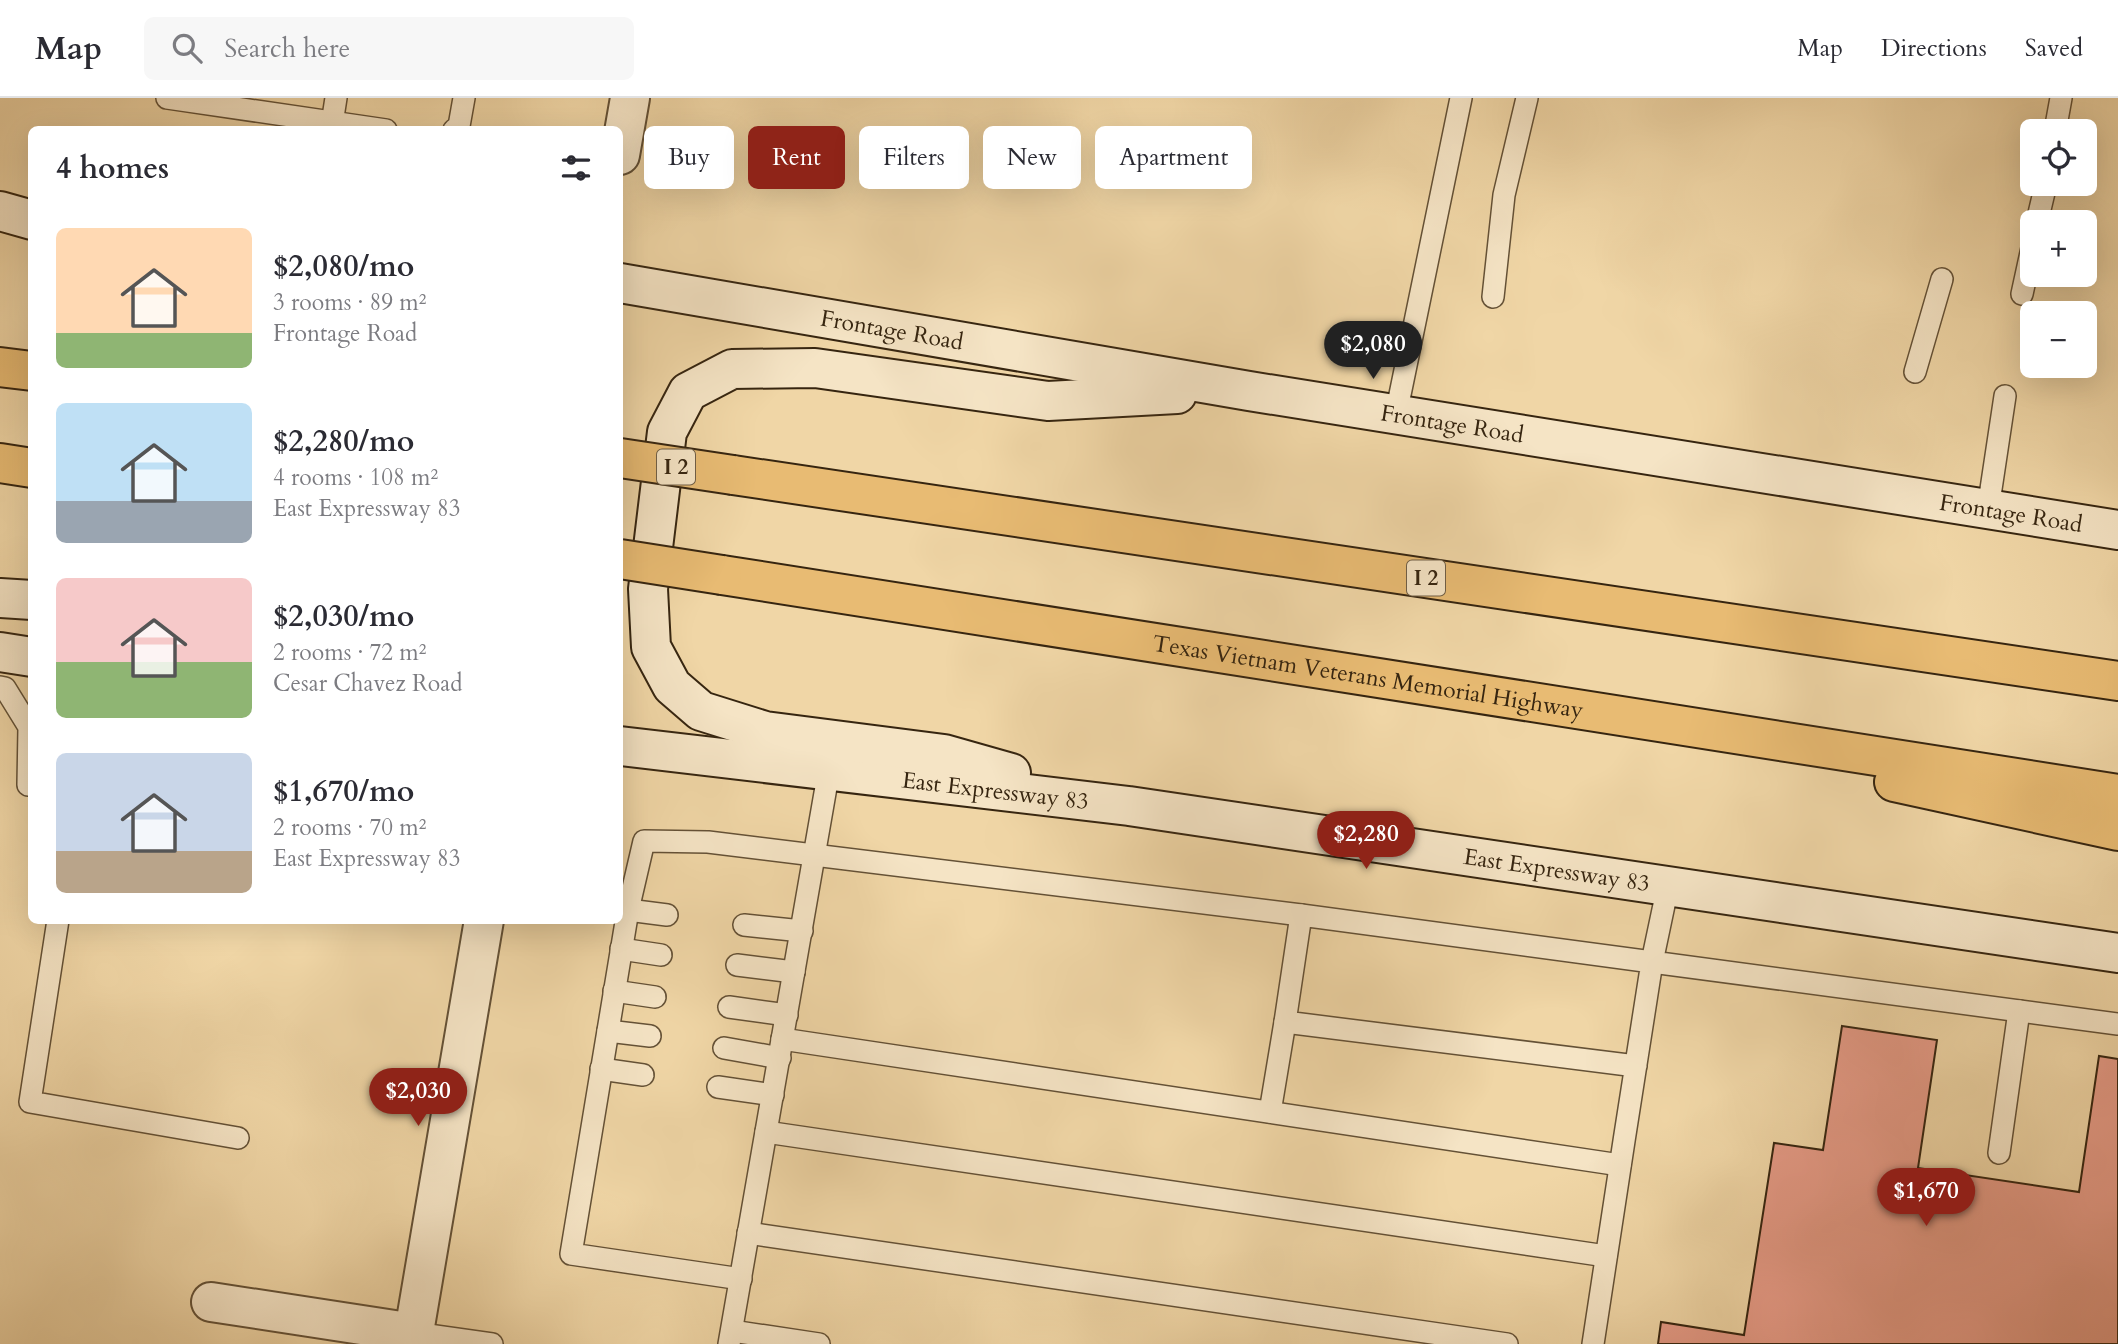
<!DOCTYPE html>
<html lang="en">
<head>
<meta charset="utf-8">
<style>
	:root { --surface:#fff; --page:#f7f7f7; --text:#2b2b33; --muted:#7c7c81; --line:#e1e1e2; --accent:#8f2418 }
	body { margin:0; font-family:Cardo,serif; background:var(--page); color:var(--text); height:100vh; display:flex; flex-direction:column; font-size:26px; white-space:nowrap }
	* { box-sizing:border-box; margin:0 }
	p { font-size:23px; color:var(--muted) }
	.icon { flex:none; width:38px; height:38px; fill:none; stroke:currentColor; stroke-width:2; stroke-linecap:round; stroke-linejoin:round }
	.map { position:relative; flex:1; overflow:hidden }
	.sheet { position:absolute; left:28px; top:28px; width:595px; height:798px; display:flex; flex-direction:column; background:var(--surface); border-radius:10px; box-shadow:0 7px 28px #0002 }
	.sheet>* { flex:none }
	.guide { position:absolute; left:644px; top:28px; width:665px; height:63px; display:flex; gap:14px }
	.fabs { position:absolute; left:2020px; top:21px; display:grid; gap:14px }
	.fabs a { display:grid; place-items:center; width:77px; height:77px; border-radius:10px; background:var(--surface); box-shadow:0 7px 28px #0002; font-size:35px }
	.price { position:absolute; translate:-50% -60px; padding:0 16px; border-radius:24px; background:var(--accent); color:#fff; font-size:23px; line-height:46px; filter:drop-shadow(0 2px 4px #0008) }
	.price::after { content:''; position:absolute; left:50%; top:42px; width:21px; height:16px; margin-left:-10px; background:inherit; clip-path:polygon(0 0,100% 0,50% 100%) }
	.price.active { background:#222; color:#fff }
	ul { padding:0; list-style:none }
	li { display:flex; align-items:center; gap:21px; height:175px; padding:0 28px }
	li span { display:grid; place-items:center; flex:none; width:196px; height:140px; border-radius:10px; color:#555 }
	li>.icon { margin-inline-start:auto }
	span .icon { width:84px; height:84px; fill:#fffc; stroke-width:1 }
	li b { font-size:30px }
	h2 { display:flex; justify-content:space-between; align-items:center; height:84px; padding:0 28px; font-size:30px }
	.pill { padding:0 24px; border-radius:10px; background:var(--surface); box-shadow:0 7px 28px #0002; font-size:24px; line-height:63px }
	.pill.active { background:var(--accent); color:#fff }
	header { display:flex; align-items:center; gap:42px; box-sizing:border-box; height:98px; padding:0 35px; background:var(--surface); border-bottom:2px solid var(--line) }
	header strong { font-size:33px }
	nav { display:flex; gap:38px; margin-inline-start:auto; font-size:24px }
	.search { width:490px; height:63px; background:var(--page); display:flex; align-items:center; gap:18px; box-sizing:border-box; padding:0 24px; border-radius:10px; color:var(--muted); font-size:26px }
	.map>svg:first-child { display:block }
	.building { fill:#e59a86; stroke:#362510; stroke-width:2 }
	.lines { fill:none; stroke-linecap:round; stroke-linejoin:round }
	.service-casing { stroke:#645136; stroke-width:24 }
	.minor-casing { stroke:#645136; stroke-width:42 }
	.tertiary-casing { stroke:#645136; stroke-width:42 }
	.secondary-casing { stroke:#362510; stroke-width:42 }
	.motorway-casing { stroke:#362510; stroke-width:42 }
	.service { stroke:#f5e4c5; stroke-width:21 }
	.minor { stroke:#f5e4c5; stroke-width:38 }
	.tertiary { stroke:#f5e4c5; stroke-width:38 }
	.secondary { stroke:#f5e4c5; stroke-width:38 }
	.motorway { stroke:#e8bb73; stroke-width:38 }
	.motorway-bridge-casing { stroke:#362510; stroke-width:42; stroke-linecap:butt }
	.motorway-bridge { stroke:#e8bb73; stroke-width:38 }
	.labels { text-anchor:middle; dominant-baseline:central; stroke-width:5; stroke-linejoin:round; paint-order:stroke }
	.shield { fill:#f5e4c5; stroke:#6f5e46; stroke-width:2 }
	.shield-label { font-size:21px; font-weight:bold; fill:#362510 }
	.street-label { font-size:23px; fill:#362510; stroke:#f5e4c5 }
</style>
</head>
<body>
<header>
<strong>Map</strong>
<div class="search"><svg class="icon" aria-label="search" viewBox="0 0 24 24"><circle cx="10" cy="10" r="6"/><path d="M15 15l6 6"/></svg>Search here</div>
<nav><a>Map</a><a>Directions</a><a>Saved</a></nav>
</header>
<div class="map">
<svg width="2118" height="1246" viewBox="0 0 2118 1246">
	<rect width="100%" height="100%" fill="#f0d6a6"/>
	<filter id="stains"><feTurbulence type="fractalNoise" baseFrequency=".00286" numOctaves="4"/><feColorMatrix values="0 0 0 0 .2 0 0 0 0 .09 0 0 0 0 .02 0 0 0 .5 -.17"/></filter>
	<radialGradient id="worn" r=".72"><stop offset=".6" stop-color="#630" stop-opacity="0"/><stop offset="1" stop-color="#630" stop-opacity=".3"/></radialGradient>
	<polygon class="building" points="1842,928 1937,942 1918,1070 2079,1094 2099,958 2118,961 2118,1246 1658,1246 1661,1224 1744,1237 1774,1045 1823,1052"/>
	<g class="lines">
		<g class="service-casing">
			<g id="service">
				<polyline points="167,0 386,32"/>
				<polyline points="331,32 336,0"/>
				<polyline points="454,32 459,28 464,0"/>
				<polyline points="2055,33 2061,0"/>
				<polyline points="2037,124 2046,86"/>
				<polyline points="2022,196 2032,150"/>
				<polyline points="1493,199 1504,97 1527,0"/>
				<polyline points="1915,274 1942,181"/>
				<polyline points="1396,316 1461,0"/>
				<polyline points="1988,411 2005,298"/>
				<polyline points="0,589 5,590 29,629 28,687"/>
				<polyline points="1668,788 1652,864 2118,926"/>
				<polyline points="628,812 667,817"/>
				<polyline points="58,822 30,1004 238,1040"/>
				<polyline points="744,827 802,833"/>
				<polyline points="621,851 661,857"/>
				<polyline points="737,867 794,874"/>
				<polyline points="614,893 655,899"/>
				<polyline points="729,909 787,917"/>
				<polyline points="608,933 650,938"/>
				<polyline points="782,941 1620,1067"/>
				<polyline points="724,950 780,960"/>
				<polyline points="601,971 643,977"/>
				<polyline points="718,989 773,997"/>
				<polyline points="1270,1014 1285,924"/>
				<polyline points="766,1034 1606,1158"/>
				<polyline points="1999,1055 2019,913"/>
				<polyline points="748,1135 1507,1246"/>
				<polyline points="741,1181 571,1156 628,812 644,743 708,744 1301,817"/>
				<polyline points="732,1233 819,1246"/>
				<polyline points="414,1235 492,1246"/>
				<polyline points="729,1246 829,672"/>
				<path d="M1593,1246c19,-127 39,-255 59,-382l-351,-47 -16,107 351,44"/>
			</g>
		</g>
		<g class="minor-casing">
			<polyline id="minor" points="211,1204 414,1235"/>
		</g>
		<g class="tertiary-casing">
			<g id="tertiary">
				<polyline points="620,57 630,0"/>
				<polyline points="412,1246 484,822"/>
			</g>
		</g>
		<g class="secondary-casing">
			<g id="secondary">
				<polyline points="0,113 32,122"/>
				<path id="s1" d="M620,185l629,108 869,139"/>
				<polyline points="0,500 32,502"/>
				<polyline points="0,554 32,559"/>
				<path id="s2" d="M620,648l509,60 989,147"/>
				<polyline points="1011,675 944,656 765,633 701,613 672,588 651,549 648,491 667,334 688,294 732,271 815,270 1048,303 1177,296"/>
			</g>
		</g>
		<g class="motorway-casing">
			<g id="motorway">
				<polyline points="0,269 32,273"/>
				<polyline points="0,365 32,370"/>
				<polyline points="733,377 2118,583"/>
				<path id="s3" d="M722,477l1396,219"/>
				<polyline points="1894,684 2118,733"/>
			</g>
		</g>
		<use href="#service" class="service"/>
		<use href="#minor" class="minor"/>
		<use href="#tertiary" class="tertiary"/>
		<use href="#secondary" class="secondary"/>
		<use href="#motorway" class="motorway"/>
		<g class="motorway-bridge-casing">
			<g id="motorway-bridge">
				<polyline points="620,360 733,377"/>
				<polyline points="620,461 722,477"/>
			</g>
		</g>
		<use href="#motorway-bridge" class="motorway-bridge"/>
	</g>
	<g class="labels">
		<g class="shield">
			<rect x="657" y="351.5" width="38" height="35" rx="5"/>
			<rect x="1407" y="462.5" width="38" height="35" rx="5"/>
		</g>
		<g class="shield-label">
			<text x="676" y="369">I 2</text>
			<text x="1426" y="480">I 2</text>
		</g>
		<g class="street-label">
			<text stroke="none"><textPath href="#s1" startOffset="276">Frontage Road</textPath></text>
			<text stroke="none"><textPath href="#s1" startOffset="844">Frontage Road</textPath></text>
			<text stroke="none"><textPath href="#s1" startOffset="1410">Frontage Road</textPath></text>
			<text stroke="none"><textPath href="#s3" startOffset="654">Texas Vietnam Veterans Memorial Highway</textPath></text>
			<text stroke="none"><textPath href="#s2" startOffset="378">East Expressway 83</textPath></text>
			<text stroke="none"><textPath href="#s2" startOffset="945">East Expressway 83</textPath></text>
		</g>
	</g>
	<rect width="100%" height="100%" filter="url(#stains)"/>
	<rect width="100%" height="100%" fill="url(#worn)"/>
</svg>
<div class="fabs">
<a><svg class="icon" aria-label="locate" viewBox="0 0 24 24"><circle cx="12" cy="12" r="6"/><path d="M12 2v4M12 18v4M2 12h4M18 12h4"/></svg></a>
<a>+</a>
<a>−</a>
</div>
<b class="price active" style="left:1373px;top:283px">$2,080</b>
<b class="price" style="left:1366px;top:773px">$2,280</b>
<b class="price" style="left:418px;top:1030px">$2,030</b>
<b class="price" style="left:1926px;top:1130px">$1,670</b>
<div class="guide">
<a class="pill">Buy</a>
<a class="pill active">Rent</a>
<a class="pill">Filters</a>
<a class="pill">New</a>
<a class="pill">Apartment</a>
</div>
<section class="sheet">
<h2>4 homes<svg class="icon" aria-label="filters" viewBox="0 0 24 24"><path d="M4 7h16M4 17h16"/><circle cx="9" cy="7" r="2"/><circle cx="15" cy="17" r="2"/></svg></h2>
<ul>
<li><span style="background:linear-gradient(#ffd9b3 75%,#8fb573 0)"><svg class="icon" aria-label="home" viewBox="0 0 24 24"><path d="M3 11l9-7 9 7M6 9v11h12V9"/></svg></span><div><b>$2,080/mo</b><p>3 rooms · 89 m²</p><p>Frontage Road</p></div></li>
<li><span style="background:linear-gradient(#bfe0f5 70%,#9aa5b1 0)"><svg class="icon" aria-label="home" viewBox="0 0 24 24"><path d="M3 11l9-7 9 7M6 9v11h12V9"/></svg></span><div><b>$2,280/mo</b><p>4 rooms · 108 m²</p><p>East Expressway 83</p></div></li>
<li><span style="background:linear-gradient(#f6c9c9 60%,#8fb573 0)"><svg class="icon" aria-label="home" viewBox="0 0 24 24"><path d="M3 11l9-7 9 7M6 9v11h12V9"/></svg></span><div><b>$2,030/mo</b><p>2 rooms · 72 m²</p><p>Cesar Chavez Road</p></div></li>
<li><span style="background:linear-gradient(#c9d6e8 70%,#b9a48a 0)"><svg class="icon" aria-label="home" viewBox="0 0 24 24"><path d="M3 11l9-7 9 7M6 9v11h12V9"/></svg></span><div><b>$1,670/mo</b><p>2 rooms · 70 m²</p><p>East Expressway 83</p></div></li>
</ul>
</section>
</div>
</body>
</html>
